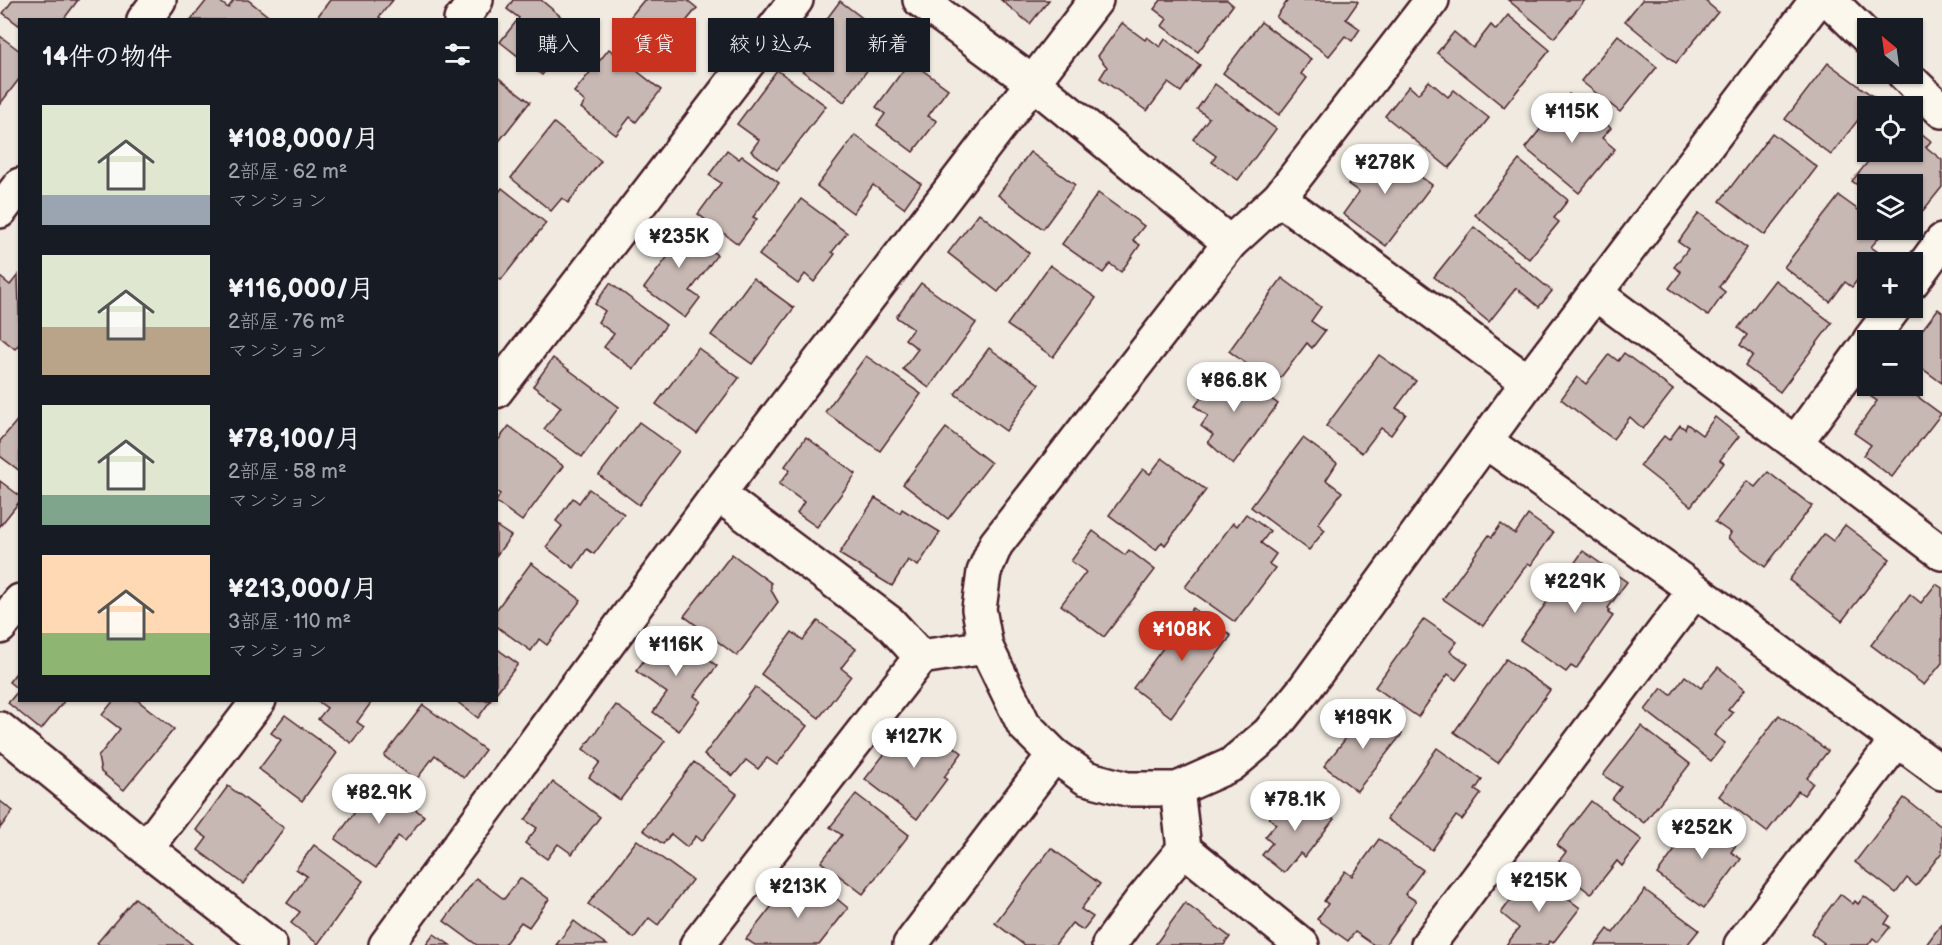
<!DOCTYPE html>
<html lang="ja">
<head>
<meta charset="utf-8">
<style>
	:root { --surface:#171b24; --page:#242831; --text:#f1f3f6; --muted:#9ea1a6; --accent:#c8321e }
	body { margin:0; font-family:"Balsamiq Sans","Klee One",sans-serif; background:var(--page); color:var(--text); height:100vh; display:flex; flex-direction:column; font-size:22px; white-space:nowrap }
	* { box-sizing:border-box; margin:0 }
	p { font-size:20px; color:var(--muted) }
	.icon { flex:none; width:33px; height:33px; fill:none; stroke:currentColor; stroke-width:2; stroke-linecap:round; stroke-linejoin:round }
	.map { position:relative; flex:1; overflow:hidden }
	.sheet { position:absolute; left:18px; top:18px; width:480px; height:684px; display:flex; flex-direction:column; background:var(--surface); border-radius:0px; box-shadow:0 2px 4px #0004 }
	.sheet>* { flex:none }
	.hud { position:absolute; left:516px; top:18px; width:570px; height:54px; display:flex; gap:12px }
	.needle { width:39px; rotate:331deg }
	.fabs { position:absolute; left:1857px; top:18px; display:grid; gap:12px }
	.fabs a { display:grid; place-items:center; width:66px; height:66px; border-radius:0px; background:var(--surface); box-shadow:0 2px 4px #0004; font-size:30px }
	.price { position:absolute; translate:-50% -51px; padding:0 14px; border-radius:21px; background:#fff; color:#222; font-size:20px; line-height:39px; filter:drop-shadow(0 2px 3px #0008) }
	.price::after { content:''; position:absolute; left:50%; top:36px; width:18px; height:14px; margin-left:-9px; background:inherit; clip-path:polygon(0 0,100% 0,50% 100%) }
	.price.selected { background:var(--accent); color:#fff }
	ul { padding:0; list-style:none }
	li { display:flex; align-items:center; gap:18px; height:150px; padding:0 24px }
	li span { display:grid; place-items:center; flex:none; width:168px; height:120px; border-radius:0px; color:#555 }
	li>.icon { margin-inline-start:auto }
	span .icon { width:72px; height:72px; fill:#fffc; stroke-width:1 }
	li b { font-size:26px }
	h2 { display:flex; justify-content:space-between; align-items:center; height:72px; padding:0 24px; font-size:26px }
	.pill { padding:0 21px; border-radius:0px; background:var(--surface); box-shadow:0 2px 4px #0004; font-size:21px; line-height:54px }
	.pill.selected { background:var(--accent); color:#fff }
	.map>svg:first-child { display:block }
	.building { fill:#c8b8b3; stroke:#4a1f2b; stroke-width:1.5 }
	.lines { fill:none; stroke-linecap:round; stroke-linejoin:round }
	.minor-casing { stroke:#4a1f2b; stroke-width:38 }
	.minor { stroke:#fbf7ec; stroke-width:33 }
</style>
</head>
<body>
<div class="map">
<svg width="1942" height="945" viewBox="0 0 1942 945">
	<rect width="100%" height="100%" fill="#f0eae0"/>
	<filter id="ink" filterUnits="userSpaceOnUse"><feTurbulence type="fractalNoise" baseFrequency=".0167" numOctaves="2"/><feDisplacementMap in="SourceGraphic" scale="12" xChannelSelector="R" yChannelSelector="G"/><feConvolveMatrix kernelMatrix="1 2 1 2 8 2 1 2 1" color-interpolation-filters="sRGB"/></filter>
	<g filter="url(#ink)">
		<g class="building">
			<polygon points="13,0 78,0 63,20 20,20 20,26 3,13"/>
			<polygon points="207,0 218,0 228,8 234,0 248,0 273,20 191,20"/>
			<polygon points="330,0 393,0 379,17 383,20 315,20"/>
			<polygon points="513,0 541,0 577,30 542,75 500,42 519,18 507,9"/>
			<polygon points="644,0 687,0 697,8 655,59 619,31"/>
			<polygon points="1001,0 1049,0 1030,24"/>
			<polygon points="1161,0 1227,0 1233,5 1198,52 1162,26 1167,19 1154,9"/>
			<polygon points="1288,0 1355,0 1358,2 1346,19 1360,29 1352,41 1345,36 1329,56 1276,17"/>
			<polygon points="1508,0 1585,0 1554,38"/>
			<polygon points="1642,0 1704,0 1718,12 1676,63 1625,21"/>
			<polygon points="840,1 890,39 844,102 793,64"/>
			<polygon points="1508,15 1550,50 1504,107 1437,53 1454,32 1473,48 1491,25 1496,30"/>
			<polygon points="1261,22 1311,59 1301,74 1307,78 1279,115 1223,73"/>
			<polygon points="1122,23 1145,40 1147,37 1160,47 1165,39 1200,65 1181,92 1168,83 1147,111 1100,78 1107,67 1098,56"/>
			<polygon points="1618,35 1657,67 1620,112 1581,81"/>
			<polygon points="0,36 20,51 20,78 0,104"/>
			<polygon points="609,49 661,90 636,122 630,117 616,135 581,108 585,102 574,92"/>
			<polygon points="910,61 948,89 928,116 937,121 913,152 877,125 885,114 876,107"/>
			<polygon points="1828,63 1875,98 1831,155 1785,119"/>
			<polygon points="777,70 826,106 777,170 751,151 759,140 737,124"/>
			<polygon points="496,76 530,102 496,145"/>
			<polygon points="1429,81 1448,97 1454,90 1489,118 1449,168 1385,116 1409,86 1418,94"/>
			<polygon points="1215,84 1276,129 1238,180 1212,162 1216,156 1193,139 1209,118 1197,109"/>
			<polygon points="1569,94 1611,128 1602,138 1615,149 1579,193 1525,148"/>
			<polygon points="554,123 601,161 568,203 562,198 551,211 511,178"/>
			<polygon points="1912,126 1931,141 1926,147 1942,160 1942,187 1922,212 1918,208 1912,214 1912,184 1868,184 1868,193 1852,181 1876,152 1912,152"/>
			<polygon points="1772,133 1817,167 1765,235 1720,201"/>
			<polygon points="855,135 921,184 904,208 873,185 853,213 817,186"/>
			<polygon points="1377,145 1432,185 1386,246 1343,214 1359,192 1348,184"/>
			<polygon points="727,150 739,159 742,156 779,183 753,217 757,219 738,244 698,214 721,183 709,175"/>
			<polygon points="1030,152 1075,185 1043,229 998,195"/>
			<polygon points="1519,160 1568,200 1554,218 1559,222 1529,259 1475,215"/>
			<polygon points="502,188 546,223 501,280 496,277 496,196"/>
			<polygon points="1098,193 1144,226 1133,240 1140,245 1121,272 1110,264 1103,273 1062,244"/>
			<polygon points="1839,196 1868,217 1868,230 1885,230 1871,247 1878,252 1870,262 1868,262 1868,266 1852,287 1845,282 1830,302 1784,267"/>
			<polygon points="801,199 847,233 832,252 835,254 814,282 805,274 798,284 759,255"/>
			<polygon points="979,213 1029,253 998,292 948,253"/>
			<polygon points="1699,213 1747,248 1719,287 1725,292 1708,316 1669,288 1681,272 1674,267 1688,249 1678,242"/>
			<polygon points="670,220 717,255 690,291 700,298 685,318 644,288 669,255 653,243"/>
			<polygon points="1474,227 1552,291 1539,307 1516,288 1489,322 1434,277"/>
			<polygon points="1050,265 1096,298 1053,357 1007,325"/>
			<polygon points="18,275 20,343 15,349 0,337 0,277 10,285"/>
			<polygon points="753,278 794,308 752,364 711,335"/>
			<polygon points="1282,278 1321,307 1311,321 1325,331 1312,348 1307,343 1275,385 1229,351"/>
			<polygon points="1775,280 1832,323 1780,392 1745,366 1753,355 1740,345 1747,335 1738,328"/>
			<polygon points="610,283 666,325 634,369 604,347 614,334 598,322 605,311 595,304"/>
			<polygon points="921,283 976,323 929,388 903,369 918,349 905,339 913,329 896,317"/>
			<polygon points="1938,309 1942,312 1942,383 1912,361 1912,343"/>
			<polygon points="698,348 739,378 697,434 656,404"/>
			<polygon points="989,348 1039,384 1006,431 955,394"/>
			<polygon points="1624,353 1673,390 1643,429 1630,417 1613,439 1561,399 1577,377 1586,384 1609,354 1618,361"/>
			<polygon points="1379,355 1416,381 1396,408 1406,414 1391,435 1381,428 1362,453 1326,426"/>
			<polygon points="866,356 921,394 880,451 825,412"/>
			<polygon points="553,358 619,407 582,457 544,429 561,407 533,386"/>
			<polygon points="1225,365 1278,404 1233,465 1208,442 1213,435 1201,426 1208,416 1195,406"/>
			<polygon points="1878,386 1903,386 1941,414 1892,477 1863,455 1871,445 1854,433 1877,401 1870,396"/>
			<polygon points="20,417 20,471 0,456 0,441"/>
			<polygon points="1715,417 1739,436 1720,460 1724,463 1691,506 1640,466 1664,436 1669,440 1680,425 1685,429 1687,424 1702,435"/>
			<polygon points="639,422 679,451 639,505 599,475"/>
			<polygon points="509,426 563,466 522,521 496,502 500,494 496,491 496,443"/>
			<polygon points="946,428 991,463 948,519 903,484"/>
			<polygon points="806,437 856,474 817,527 797,513 804,502 779,484 790,470 785,466"/>
			<polygon points="1303,438 1337,463 1326,480 1342,492 1318,524 1325,530 1309,550 1251,507"/>
			<polygon points="1162,458 1206,490 1165,545 1162,542 1156,550 1109,515 1143,469 1150,474"/>
			<polygon points="1768,472 1812,506 1765,567 1728,538 1731,533 1715,522 1747,481 1755,487"/>
			<polygon points="0,481 20,496 20,501 0,526"/>
			<polygon points="589,489 624,514 594,554 587,549 574,568 546,547 562,526 556,521 573,498 579,503"/>
			<polygon points="875,498 900,513 902,509 940,532 918,566 908,560 892,586 839,554"/>
			<polygon points="1246,514 1270,531 1261,543 1276,554 1269,564 1275,568 1235,622 1185,587 1233,523 1237,526"/>
			<polygon points="1528,515 1553,533 1531,565 1528,563 1483,626 1443,599 1489,535 1492,537 1501,524 1515,534"/>
			<polygon points="1845,525 1890,559 1842,621 1789,580 1824,534 1833,541"/>
			<polygon points="496,526 511,536 496,556"/>
			<polygon points="1093,531 1125,555 1129,550 1155,570 1104,637 1061,605 1086,572 1071,561"/>
			<polygon points="1583,551 1627,582 1608,608 1610,610 1608,613 1613,616 1576,669 1571,666 1566,672 1520,640"/>
			<polygon points="732,554 771,583 771,590 778,602 737,656 684,616"/>
			<polygon points="531,563 581,600 547,645 539,639 531,651 496,626 496,610"/>
			<polygon points="1936,584 1942,588 1942,663 1924,685 1871,645 1910,594 1921,603"/>
			<polygon points="1193,608 1231,636 1171,717 1133,688"/>
			<polygon points="1424,619 1457,642 1450,651 1468,664 1456,680 1448,674 1418,717 1375,687"/>
			<polygon points="818,621 856,649 841,668 851,676 819,718 761,674 792,632 803,640"/>
			<polygon points="667,629 717,666 694,696 701,701 679,731 653,712 667,693 636,671"/>
			<polygon points="496,648 518,664 496,693"/>
			<polygon points="1506,659 1550,690 1498,763 1454,732"/>
			<polygon points="1718,667 1745,689 1728,710 1733,713 1714,735 1725,743 1711,761 1645,710 1662,688 1671,695 1685,676 1701,688"/>
			<polygon points="20,668 20,700 65,700 41,730 8,703 19,690 9,682"/>
			<polygon points="755,687 807,726 777,765 767,758 758,769 746,760 733,776 704,755"/>
			<polygon points="114,700 137,700 174,729 124,790 101,772 98,757 120,729 102,715"/>
			<polygon points="316,700 373,700 357,722 364,727 351,743 318,719 327,708"/>
			<polygon points="455,700 491,700 478,718"/>
			<polygon points="423,705 485,750 464,778 435,755 416,780 384,756"/>
			<polygon points="616,705 665,741 620,800 589,777 600,762 583,749"/>
			<polygon points="1369,709 1402,734 1357,791 1324,766"/>
			<polygon points="285,715 337,753 302,801 259,769 281,740 271,733"/>
			<polygon points="1779,715 1828,751 1807,778 1813,783 1804,795 1798,791 1767,832 1719,796"/>
			<polygon points="907,725 925,739 932,729 962,753 944,777 947,779 917,819 865,779"/>
			<polygon points="1641,726 1690,764 1644,823 1612,799 1621,787 1603,775"/>
			<polygon points="1437,748 1482,780 1475,790 1481,794 1462,820 1456,816 1432,850 1387,819"/>
			<polygon points="694,762 737,794 702,841 696,836 687,847 671,834 663,844 643,830"/>
			<polygon points="378,781 424,816 405,841 398,836 376,868 335,839"/>
			<polygon points="553,782 600,817 572,854 558,844 547,859 525,843 537,828 525,820"/>
			<polygon points="228,786 284,828 243,884 198,850 207,838 196,830"/>
			<polygon points="856,794 909,835 863,894 821,862 842,835 830,827"/>
			<polygon points="1286,797 1300,807 1307,799 1334,819 1305,857 1300,853 1284,873 1262,855 1272,843 1265,837 1276,824 1269,818"/>
			<polygon points="1904,798 1942,827 1942,852 1916,886 1907,878 1896,893 1855,862"/>
			<polygon points="0,801 13,811 0,828"/>
			<polygon points="1591,801 1642,840 1622,866 1617,861 1591,894 1555,866 1566,852 1557,845"/>
			<polygon points="1704,811 1741,838 1731,852 1741,859 1704,908 1657,874"/>
			<polygon points="1379,839 1423,870 1405,894 1416,901 1385,945 1374,945 1355,932 1348,941 1317,919 1328,904 1324,901 1345,871 1352,876"/>
			<polygon points="637,840 692,880 658,925 649,918 634,938 588,904"/>
			<polygon points="314,845 363,881 318,944 291,923 300,912 287,903 307,876 296,869"/>
			<polygon points="1051,848 1100,884 1081,909 1093,917 1083,930 1072,923 1055,945 1024,945 995,923"/>
			<polygon points="1532,872 1580,908 1553,943 1550,941 1547,945 1506,945 1519,928 1501,913"/>
			<polygon points="476,878 504,899 520,878 549,899 529,927 521,922 504,945 477,945 444,921"/>
			<polygon points="790,883 810,899 821,886 848,908 819,945 755,945 746,939"/>
			<polygon points="1645,890 1699,930 1687,945 1596,945 1608,929 1613,933"/>
			<polygon points="1840,894 1853,904 1855,901 1858,904 1864,896 1890,916 1885,924 1890,927 1878,942 1873,938 1868,945 1822,945 1824,943 1811,933"/>
			<polygon points="135,898 193,945 100,945 97,943"/>
			<polygon points="1185,903 1230,937 1224,945 1155,945"/>
			<polygon points="574,921 586,930 607,945 556,945"/>
			<polygon points="1942,923 1942,945 1926,945"/>
			<polygon points="434,934 450,945 426,945"/>
		</g>
		<g class="lines">
			<g class="minor-casing">
				<g id="minor">
					<polyline points="920,0 1033,83 1230,243"/>
					<polyline points="1829,0 1868,38"/>
					<polyline points="144,20 159,0"/>
					<polyline points="461,20 476,0"/>
					<polyline points="1904,74 1942,111"/>
					<polyline points="1279,198 1528,382"/>
					<polyline points="0,211 20,185"/>
					<polyline points="1912,282 1942,241"/>
					<polyline points="1595,293 1942,553"/>
					<polyline points="1870,340 1894,308"/>
					<polyline points="496,391 796,0"/>
					<polyline points="1485,441 1695,590 1942,773"/>
					<polyline points="1796,442 1868,344"/>
					<polyline points="0,627 20,601"/>
					<polyline points="921,657 986,647"/>
					<polyline points="0,729 146,848 270,945"/>
					<polyline points="1054,755 1086,778 1127,789 1177,789 1231,765 1269,733 1306,687 1528,382 1817,0"/>
					<polyline points="146,848 259,700"/>
					<polyline points="1184,849 1302,945"/>
					<polyline points="386,945 718,494"/>
					<polyline points="697,945 921,657 890,623 718,494 1096,0"/>
					<polyline points="910,945 1054,755 1024,725 986,647 979,609 984,572 996,544 1230,243 1279,198 1432,0"/>
					<polyline points="1109,945 1141,901 1184,849 1177,789"/>
					<polyline points="1428,945 1695,590"/>
					<polyline points="1741,945 1897,740"/>
				</g>
			</g>
			<use href="#minor" class="minor"/>
		</g>
	</g>
</svg>
<div class="fabs">
<a><svg class="needle" viewBox="-14 -14 28 28"><path d="M0-13l5 13h-10z" fill="#e53935"/><path d="M0 13l5-13h-10z" fill="#9ea1a6"/></svg></a>
<a><svg class="icon" aria-label="locate" viewBox="0 0 24 24"><circle cx="12" cy="12" r="6"/><path d="M12 2v4M12 18v4M2 12h4M18 12h4"/></svg></a>
<a><svg class="icon" aria-label="layers" viewBox="0 0 24 24"><path d="M12 4l9 5-9 5-9-5zM3 14l9 5 9-5"/></svg></a>
<a>+</a>
<a>−</a>
</div>
<b class="price" style="left:1572px;top:144px">¥115K</b>
<b class="price" style="left:1385px;top:195px">¥278K</b>
<b class="price" style="left:679px;top:269px">¥235K</b>
<b class="price" style="left:1234px;top:413px">¥86.8K</b>
<b class="price" style="left:1575px;top:614px">¥229K</b>
<b class="price selected" style="left:1182px;top:662px">¥108K</b>
<b class="price" style="left:676px;top:677px">¥116K</b>
<b class="price" style="left:1363px;top:750px">¥189K</b>
<b class="price" style="left:914px;top:769px">¥127K</b>
<b class="price" style="left:379px;top:825px">¥82.9K</b>
<b class="price" style="left:1295px;top:832px">¥78.1K</b>
<b class="price" style="left:1702px;top:860px">¥252K</b>
<b class="price" style="left:1539px;top:913px">¥215K</b>
<b class="price" style="left:798px;top:919px">¥213K</b>
<div class="hud">
<a class="pill">購入</a>
<a class="pill selected">賃貸</a>
<a class="pill">絞り込み</a>
<a class="pill">新着</a>
</div>
<section class="sheet">
<h2>14件の物件<svg class="icon" aria-label="filters" viewBox="0 0 24 24"><path d="M4 7h16M4 17h16"/><circle cx="9" cy="7" r="2"/><circle cx="15" cy="17" r="2"/></svg></h2>
<ul>
<li><span style="background:linear-gradient(#dfe7d0 75%,#9aa5b1 0)"><svg class="icon" aria-label="home" viewBox="0 0 24 24"><path d="M3 11l9-7 9 7M6 9v11h12V9"/></svg></span><div><b>¥108,000/月</b><p>2部屋 · 62 m²</p><p>マンション</p></div></li>
<li><span style="background:linear-gradient(#dfe7d0 60%,#b9a48a 0)"><svg class="icon" aria-label="home" viewBox="0 0 24 24"><path d="M3 11l9-7 9 7M6 9v11h12V9"/></svg></span><div><b>¥116,000/月</b><p>2部屋 · 76 m²</p><p>マンション</p></div></li>
<li><span style="background:linear-gradient(#dfe7d0 75%,#7fa58c 0)"><svg class="icon" aria-label="home" viewBox="0 0 24 24"><path d="M3 11l9-7 9 7M6 9v11h12V9"/></svg></span><div><b>¥78,100/月</b><p>2部屋 · 58 m²</p><p>マンション</p></div></li>
<li><span style="background:linear-gradient(#ffd9b3 65%,#8fb573 0)"><svg class="icon" aria-label="home" viewBox="0 0 24 24"><path d="M3 11l9-7 9 7M6 9v11h12V9"/></svg></span><div><b>¥213,000/月</b><p>3部屋 · 110 m²</p><p>マンション</p></div></li>
</ul>
</section>
</div>
</body>
</html>
